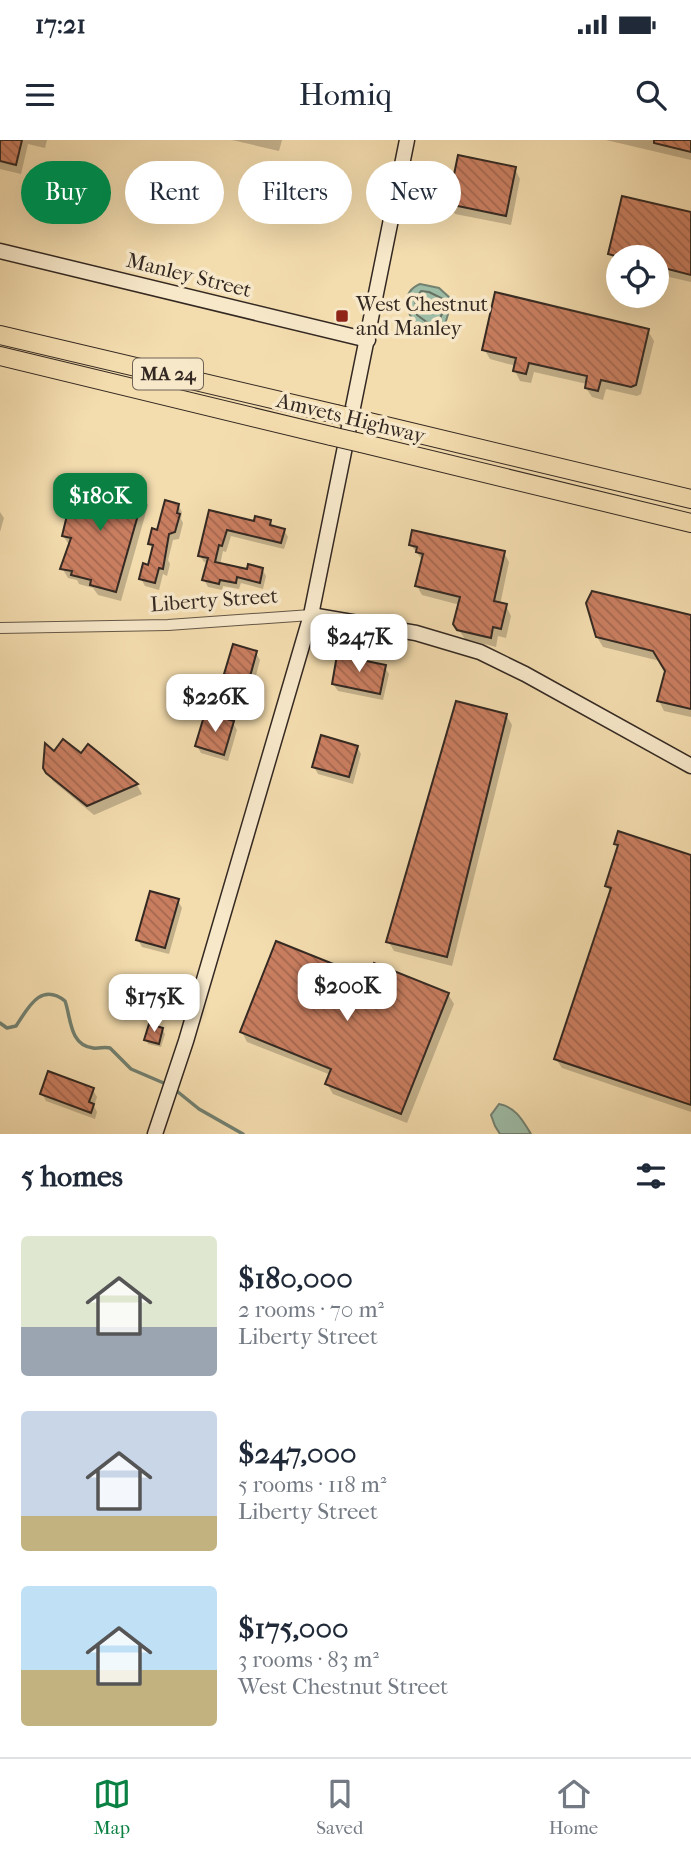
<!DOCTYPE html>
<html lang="en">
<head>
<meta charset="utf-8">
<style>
	:root { --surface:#fff; --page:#f6f6f7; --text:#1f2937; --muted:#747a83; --line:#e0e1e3; --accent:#0b8043 }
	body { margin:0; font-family:"IM FELL French Canon",serif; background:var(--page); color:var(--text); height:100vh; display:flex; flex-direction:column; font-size:26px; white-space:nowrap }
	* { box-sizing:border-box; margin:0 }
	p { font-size:23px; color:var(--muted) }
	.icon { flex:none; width:38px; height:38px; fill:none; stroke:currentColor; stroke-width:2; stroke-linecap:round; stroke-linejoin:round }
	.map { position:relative; height:994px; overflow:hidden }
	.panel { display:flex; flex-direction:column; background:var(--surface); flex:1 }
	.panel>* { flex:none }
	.guide { position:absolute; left:21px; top:21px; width:649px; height:63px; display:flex; gap:14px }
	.controls { position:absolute; left:606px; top:105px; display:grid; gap:14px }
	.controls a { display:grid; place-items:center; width:63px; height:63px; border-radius:50%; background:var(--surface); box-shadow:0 7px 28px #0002; font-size:35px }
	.price { position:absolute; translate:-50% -60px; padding:0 16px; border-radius:14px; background:#fff; color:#222; font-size:23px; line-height:46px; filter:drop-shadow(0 2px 4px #0008) }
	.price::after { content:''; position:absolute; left:50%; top:42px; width:21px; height:16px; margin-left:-10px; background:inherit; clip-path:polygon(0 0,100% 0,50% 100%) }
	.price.current { background:var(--accent); color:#fff }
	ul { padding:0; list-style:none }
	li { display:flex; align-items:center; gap:21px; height:175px; padding:0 21px }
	li span { display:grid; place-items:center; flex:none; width:196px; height:140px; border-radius:7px; color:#555 }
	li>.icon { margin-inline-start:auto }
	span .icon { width:84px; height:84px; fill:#fffc; stroke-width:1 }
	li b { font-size:30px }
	h2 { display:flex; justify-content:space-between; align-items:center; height:84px; padding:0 21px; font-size:30px }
	.tag { padding:0 24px; border-radius:32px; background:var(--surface); box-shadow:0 7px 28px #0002; font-size:24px; line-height:63px }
	.tag.current { background:var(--accent); color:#fff }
	.status { display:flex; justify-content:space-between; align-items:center; height:49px; padding:0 35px; background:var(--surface); direction:ltr }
	.status svg { height:19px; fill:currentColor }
	header { display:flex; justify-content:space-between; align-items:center; height:91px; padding:0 21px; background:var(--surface); font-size:32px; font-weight:600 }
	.tabs { display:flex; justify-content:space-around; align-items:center; height:98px; border-top:2px solid var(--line); background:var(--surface); font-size:19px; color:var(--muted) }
	.tabs a { display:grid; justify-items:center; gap:4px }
	.tabs .current { color:var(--accent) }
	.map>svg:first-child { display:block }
	.water { fill:#9dbca6; stroke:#738171; stroke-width:2 }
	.shadow { fill:#0003 }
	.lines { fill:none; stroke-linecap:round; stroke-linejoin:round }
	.shore { stroke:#687264; stroke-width:2 }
	.stream { stroke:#738171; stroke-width:3.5 }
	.building { fill:url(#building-back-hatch); stroke:#342922; stroke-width:2 }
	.minor-casing { stroke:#645645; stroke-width:12 }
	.secondary-casing { stroke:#342922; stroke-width:17 }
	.motorway-casing { stroke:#342922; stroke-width:20 }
	.minor { stroke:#f7e8ca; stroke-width:10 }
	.secondary { stroke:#f7e8ca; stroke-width:14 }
	.motorway { stroke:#f3dcae; stroke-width:18 }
	.motorway-bridge-casing { stroke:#342922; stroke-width:20; stroke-linecap:butt }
	.motorway-bridge { stroke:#f3dcae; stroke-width:18 }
	.poi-dot { fill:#8f2418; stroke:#f7e8ca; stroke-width:2.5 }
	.labels { text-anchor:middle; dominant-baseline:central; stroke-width:7; stroke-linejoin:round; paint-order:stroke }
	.shield { fill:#f7e8ca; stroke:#6e6254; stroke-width:2 }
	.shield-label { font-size:19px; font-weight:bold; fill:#342922 }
	.street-label { font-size:21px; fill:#342922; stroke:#f7e8ca }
	.poi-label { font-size:21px; fill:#342922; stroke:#f7e8ca; text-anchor:start }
</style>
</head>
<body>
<div class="status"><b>17:21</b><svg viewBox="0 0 49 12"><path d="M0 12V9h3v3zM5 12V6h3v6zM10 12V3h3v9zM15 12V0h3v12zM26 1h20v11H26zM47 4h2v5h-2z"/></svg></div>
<header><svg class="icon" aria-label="menu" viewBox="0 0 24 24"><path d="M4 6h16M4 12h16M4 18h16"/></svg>Homiq<svg class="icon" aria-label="search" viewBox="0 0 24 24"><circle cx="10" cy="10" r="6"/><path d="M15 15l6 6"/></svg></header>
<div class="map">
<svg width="691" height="994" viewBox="0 0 691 994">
	<defs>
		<pattern id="building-back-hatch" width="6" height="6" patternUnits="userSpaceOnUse" patternTransform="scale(1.75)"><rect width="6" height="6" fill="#c97e60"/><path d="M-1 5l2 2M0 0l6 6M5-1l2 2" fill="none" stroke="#a4674f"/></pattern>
	</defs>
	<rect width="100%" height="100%" fill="#f3dcae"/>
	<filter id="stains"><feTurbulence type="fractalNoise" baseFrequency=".00286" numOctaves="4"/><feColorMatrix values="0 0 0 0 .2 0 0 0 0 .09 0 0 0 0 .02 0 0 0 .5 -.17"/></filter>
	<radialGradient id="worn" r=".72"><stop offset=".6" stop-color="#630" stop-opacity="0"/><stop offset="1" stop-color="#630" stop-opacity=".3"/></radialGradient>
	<g class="water">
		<path d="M420,144l19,4 11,10c-3,76 -71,3 -30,-14z"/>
		<path d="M499,964c17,3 24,17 32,30h-31l-5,-8 -4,-11z"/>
	</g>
	<g class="shadow">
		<polygon points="0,0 47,0 45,8 28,4 21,34 0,29"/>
		<polygon points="232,0 282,0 279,11"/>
		<polygon points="606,0 691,0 691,20"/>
		<polygon points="515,29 520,39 511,85 455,74 450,64"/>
		<polygon points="691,74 691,142 656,134 656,117 618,117 618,124 610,114"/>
		<polygon points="648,191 654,201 641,254 637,256 606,249 603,260 592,257 586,248 587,244 534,232 531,243 520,241 515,231 516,226 490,219 484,209"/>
		<polygon points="143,355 148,365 121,461 98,455 93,448 79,444 77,440 68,438 62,428 70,406 63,396 73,375"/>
		<polygon points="178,365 182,372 181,379 183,383 179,399 173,400 168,420 170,424 167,436 163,434 159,450 145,446 141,439 150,427 154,410 150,403"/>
		<polygon points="0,372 4,378 0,392"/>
		<polygon points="211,372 255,383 270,382 273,387 284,390 288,397 284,409 231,396 226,412 223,411 220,425 248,431 262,429 266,436 263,449 241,443 239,449 223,446 222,450 208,447 204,440 208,423 204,422 200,416"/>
		<polygon points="410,404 504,413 509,422 500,465 506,466 511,476 506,498 498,496 496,507 465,499 455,484 460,465 422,455 417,446 423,421"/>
		<polygon points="691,477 691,577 664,571 659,561 667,531 660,521 603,507 597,497"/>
		<polygon points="256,513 260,520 253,547 240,543 237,555 230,553 226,546 229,537 226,533"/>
		<polygon points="384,526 389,534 383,560 338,551 333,544"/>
		<polygon points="506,575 512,585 452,826 394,811 388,801"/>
		<polygon points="233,583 237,590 228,621 201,613 197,606"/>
		<polygon points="88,606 137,645 142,654 94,675 53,641 47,631 54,613 81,615"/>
		<polygon points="357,607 361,614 353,644 318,634 314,627"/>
		<polygon points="616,704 691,717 691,972 562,928 556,919 611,754 607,746 619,709"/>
		<polygon points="178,761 182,768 169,814 142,807 138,800"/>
		<polygon points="369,840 448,854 454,864 407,983 333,954 327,944 331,935 247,902 242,892"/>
		<polygon points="162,889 165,894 161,907 148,904 146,899"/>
		<polygon points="93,950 97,957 94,966 97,972 95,979 46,961 42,954"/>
	</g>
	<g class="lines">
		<polygon class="shore" points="421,151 429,152 443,159 442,174 437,184 428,183 417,175 415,159"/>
		<g class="stream">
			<path d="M0,883l7,5 9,-2c11,-16 24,-45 49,-25 6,16 4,44 28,47 7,1 11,-2 17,0l21,21 35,15"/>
			<polyline points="173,948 199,969 243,994"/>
		</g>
	</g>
	<g class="building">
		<polygon points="0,0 22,0 16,25 0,21"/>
		<polygon points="654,0 691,0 691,12 654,3"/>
		<polygon points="458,15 516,27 506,76 448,64"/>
		<polygon points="622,56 691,72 691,135 656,126 656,117 620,117 608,114"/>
		<polygon points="495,152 649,189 636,245 631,247 601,240 598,251 585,248 587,236 529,223 526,234 513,231 516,218 482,210"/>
		<polygon points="80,339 144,354 116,452 90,445 91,440 71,435 72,431 60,429 71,398 62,396 68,371 72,373"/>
		<polygon points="165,360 179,364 177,373 180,374 175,392 169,394 163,429 159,428 155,443 139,439 143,423 148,425 153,405 148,404 152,388 157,390"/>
		<polygon points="209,370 254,381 255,376 271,380 270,385 285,389 281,403 227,390 222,406 219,405 215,422 247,429 248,424 263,428 260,443 237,437 236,443 220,440 219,444 202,440 208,418 198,416"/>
		<polygon points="412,390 505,411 494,461 507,464 501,489 493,487 491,498 457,490 453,484 460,457 415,446 423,414 416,412 417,407 409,405"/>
		<polygon points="592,451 691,475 691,569 657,561 665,531 653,511 596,497 586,463"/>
		<polygon points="233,504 257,511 249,540 236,537 233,548 224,546 228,535 224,534"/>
		<polygon points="337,515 386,525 380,554 332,544"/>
		<polygon points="456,561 507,574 447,817 386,802"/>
		<polygon points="205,573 234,581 224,615 195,606"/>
		<polygon points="321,595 358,606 349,637 312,627"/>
		<polygon points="63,599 81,613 88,604 138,644 87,666 46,633 43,628 45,603 54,611"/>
		<polygon points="618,691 691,715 691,965 554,919 611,748 605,746 618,705 614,704"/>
		<polygon points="150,751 179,759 165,808 136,800"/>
		<polygon points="276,801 368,838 374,823 449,853 401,974 325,944 331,929 240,892"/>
		<polygon points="149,884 163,888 159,904 144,900"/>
		<polygon points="48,931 94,948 89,962 94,964 91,973 40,954"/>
	</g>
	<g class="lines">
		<g class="minor-casing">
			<polyline id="minor" points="0,488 168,485 311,475"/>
		</g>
		<g class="secondary-casing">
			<g id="secondary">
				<polyline points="0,111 368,200"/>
				<polyline points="311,475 416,493 480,512 525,534 691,626"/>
				<polyline points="155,994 186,901 311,475 407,0"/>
			</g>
		</g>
		<g class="motorway-casing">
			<g id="motorway">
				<polyline points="0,195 336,274"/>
				<polyline points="0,216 331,296"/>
				<polyline points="365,281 691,359"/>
				<polyline points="361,303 691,383"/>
			</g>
		</g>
		<use href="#minor" class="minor"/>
		<use href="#secondary" class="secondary"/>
		<use href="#motorway" class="motorway"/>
		<g class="motorway-bridge-casing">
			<g id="motorway-bridge">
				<polyline points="336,274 365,281"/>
				<polyline points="331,296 361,303"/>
			</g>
		</g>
		<use href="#motorway-bridge" class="motorway-bridge"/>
	</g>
	<rect class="poi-dot" x="335" y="169" width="14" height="14" rx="3.5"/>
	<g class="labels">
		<rect class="shield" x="133" y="218.5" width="70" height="31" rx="5"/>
		<g class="shield-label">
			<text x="168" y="234">MA 24</text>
		</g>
		<g class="street-label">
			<text transform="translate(189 135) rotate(14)">Manley Street</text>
			<text transform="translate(351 278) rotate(14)">Amvets Highway</text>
			<text transform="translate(214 460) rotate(-4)">Liberty Street</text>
		</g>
		<g class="poi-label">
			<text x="356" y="164">West Chestnut<tspan x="356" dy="24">and Manley</tspan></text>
		</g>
	</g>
	<rect width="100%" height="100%" filter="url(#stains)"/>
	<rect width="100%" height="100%" fill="url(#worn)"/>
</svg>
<div class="controls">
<a><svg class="icon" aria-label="locate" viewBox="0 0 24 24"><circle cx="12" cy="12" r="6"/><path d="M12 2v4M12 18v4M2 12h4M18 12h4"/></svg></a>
</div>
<b class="price current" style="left:100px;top:393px">$180K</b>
<b class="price" style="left:359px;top:534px">$247K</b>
<b class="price" style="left:215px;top:594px">$226K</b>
<b class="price" style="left:347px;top:883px">$200K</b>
<b class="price" style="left:154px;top:894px">$175K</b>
<div class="guide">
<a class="tag current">Buy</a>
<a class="tag">Rent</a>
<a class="tag">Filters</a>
<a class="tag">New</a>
</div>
</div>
<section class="panel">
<h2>5 homes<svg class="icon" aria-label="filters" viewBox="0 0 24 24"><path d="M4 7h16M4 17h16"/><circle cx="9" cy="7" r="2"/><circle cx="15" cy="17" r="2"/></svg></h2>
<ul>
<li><span style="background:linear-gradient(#dfe7d0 65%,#9aa5b1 0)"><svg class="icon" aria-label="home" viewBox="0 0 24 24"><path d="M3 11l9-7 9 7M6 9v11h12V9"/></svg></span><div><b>$180,000</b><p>2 rooms · 70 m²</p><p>Liberty Street</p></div></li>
<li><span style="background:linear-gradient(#c9d6e8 75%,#c2b280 0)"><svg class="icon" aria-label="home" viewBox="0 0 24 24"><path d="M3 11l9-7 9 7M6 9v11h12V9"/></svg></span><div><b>$247,000</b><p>5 rooms · 118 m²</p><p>Liberty Street</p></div></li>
<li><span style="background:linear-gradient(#bfe0f5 60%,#c2b280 0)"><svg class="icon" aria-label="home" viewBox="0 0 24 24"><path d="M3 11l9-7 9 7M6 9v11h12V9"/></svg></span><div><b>$175,000</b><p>3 rooms · 83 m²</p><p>West Chestnut Street</p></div></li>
</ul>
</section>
<nav class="tabs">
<a class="current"><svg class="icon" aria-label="map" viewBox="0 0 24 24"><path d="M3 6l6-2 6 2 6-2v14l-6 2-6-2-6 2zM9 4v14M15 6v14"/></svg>Map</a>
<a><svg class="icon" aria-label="saved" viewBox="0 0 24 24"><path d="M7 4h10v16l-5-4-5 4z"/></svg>Saved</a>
<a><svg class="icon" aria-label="home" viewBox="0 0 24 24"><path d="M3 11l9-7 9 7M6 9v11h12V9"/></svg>Home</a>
</nav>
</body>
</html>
